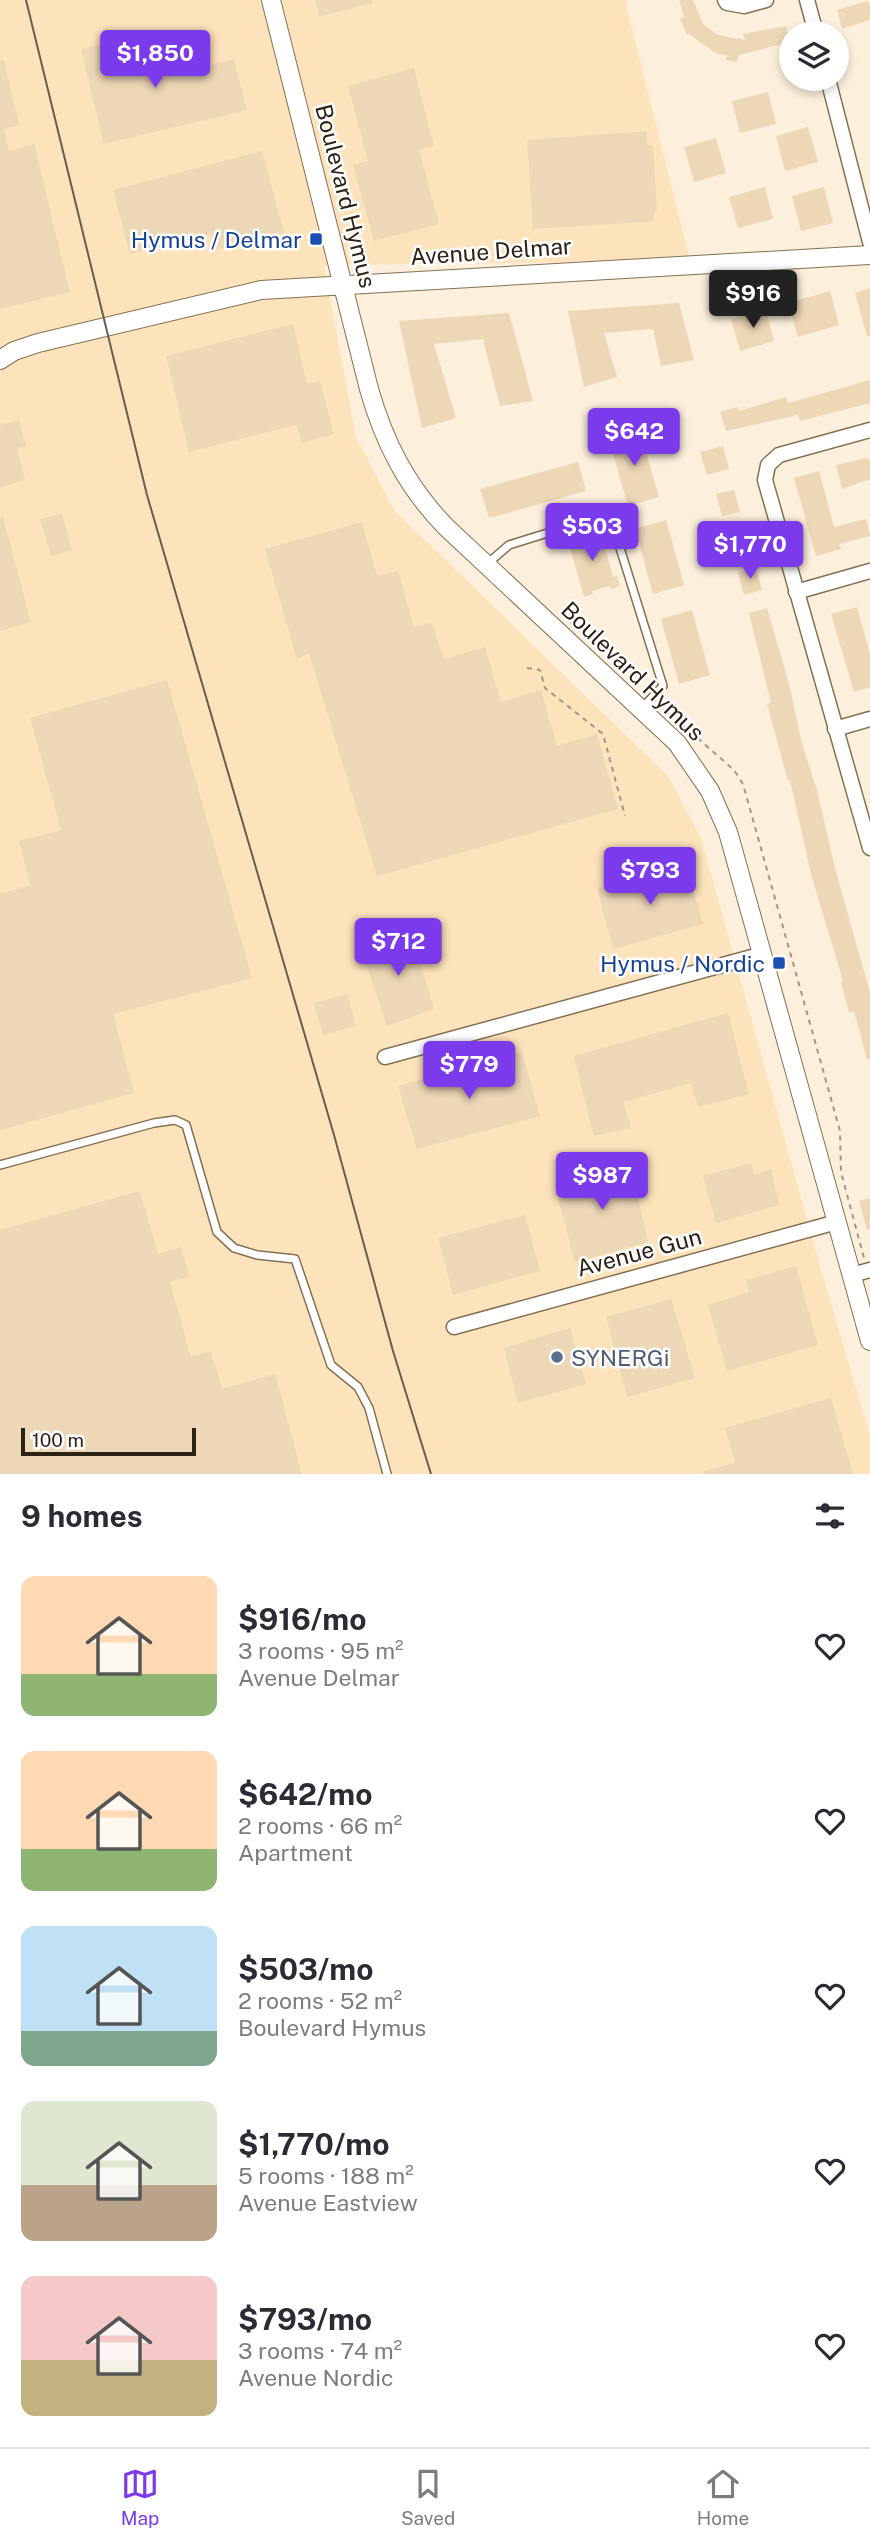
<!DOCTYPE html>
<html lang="en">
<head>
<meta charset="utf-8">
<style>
	:root { --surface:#fff; --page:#f7f7f7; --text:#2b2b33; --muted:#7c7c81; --line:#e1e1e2; --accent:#7c3aed }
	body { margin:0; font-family:"Public Sans",sans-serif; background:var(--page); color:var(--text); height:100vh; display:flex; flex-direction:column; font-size:26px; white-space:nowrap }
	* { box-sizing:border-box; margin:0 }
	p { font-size:23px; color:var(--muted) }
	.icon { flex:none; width:38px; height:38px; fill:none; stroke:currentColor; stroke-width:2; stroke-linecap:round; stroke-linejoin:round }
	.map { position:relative; height:1474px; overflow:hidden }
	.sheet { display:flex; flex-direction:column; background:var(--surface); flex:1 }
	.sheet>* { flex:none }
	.fabs { position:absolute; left:779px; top:21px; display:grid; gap:14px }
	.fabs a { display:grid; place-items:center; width:70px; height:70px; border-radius:50%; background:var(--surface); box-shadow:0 4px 10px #0003; font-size:35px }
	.scale { position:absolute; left:21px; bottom:18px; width:175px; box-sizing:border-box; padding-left:7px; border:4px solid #2b2316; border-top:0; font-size:19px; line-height:24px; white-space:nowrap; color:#2b2316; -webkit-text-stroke:5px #fff; paint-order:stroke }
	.price { position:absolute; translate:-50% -60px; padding:0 16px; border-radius:7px; background:var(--accent); color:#fff; font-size:23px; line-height:46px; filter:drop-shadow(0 2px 4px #0008) }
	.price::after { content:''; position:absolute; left:50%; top:42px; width:21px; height:16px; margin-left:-10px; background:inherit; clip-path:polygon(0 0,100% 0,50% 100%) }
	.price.on { background:#222; color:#fff }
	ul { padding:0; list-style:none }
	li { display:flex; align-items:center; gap:21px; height:175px; padding:0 21px }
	li span { display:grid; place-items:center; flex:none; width:196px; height:140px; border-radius:14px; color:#555 }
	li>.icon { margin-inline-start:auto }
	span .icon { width:84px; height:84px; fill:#fffc; stroke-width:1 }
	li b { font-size:30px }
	h2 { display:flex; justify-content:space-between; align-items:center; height:84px; padding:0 21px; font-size:30px }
	.tab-bar { display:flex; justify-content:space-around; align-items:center; height:98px; border-top:2px solid var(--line); background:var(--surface); font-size:19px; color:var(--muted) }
	.tab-bar a { display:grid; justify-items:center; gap:4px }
	.tab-bar .on { color:var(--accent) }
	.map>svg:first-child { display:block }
	.built { fill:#fde3bb }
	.building { fill:#ecd7b6 }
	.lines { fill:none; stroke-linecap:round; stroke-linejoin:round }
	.service-casing { stroke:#847153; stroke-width:10 }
	.minor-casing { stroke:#847153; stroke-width:17 }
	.tertiary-casing { stroke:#847153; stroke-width:20 }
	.path { stroke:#a29786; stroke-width:2; stroke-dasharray:5 5; stroke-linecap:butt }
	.service { stroke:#fff; stroke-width:7 }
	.minor { stroke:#fff; stroke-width:14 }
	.tertiary { stroke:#fff; stroke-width:18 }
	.tram { stroke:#675e4f; stroke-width:2 }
	.transit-dot { fill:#1a4fb4; stroke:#fff; stroke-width:2.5 }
	.service-dot { fill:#5c6f8a; stroke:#fff; stroke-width:2.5 }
	.labels { text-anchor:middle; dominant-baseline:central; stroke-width:5; stroke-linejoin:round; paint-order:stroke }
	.street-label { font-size:23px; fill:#2b2316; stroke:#fff }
	.transit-label { font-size:23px; fill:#164399; stroke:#fff; text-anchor:end }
	.service-label { font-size:23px; fill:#4e5e75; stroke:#fff; text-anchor:start }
</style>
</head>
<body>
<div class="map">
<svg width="870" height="1474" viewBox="0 0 870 1474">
	<rect width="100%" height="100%" fill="#fcefdb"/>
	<polygon class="built" points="0,0 625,0 690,261 324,265 356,437 394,510 668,776 701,838 821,1270 870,1435 870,1474 0,1474"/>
	<g class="building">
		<polygon points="315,0 372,0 372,3 319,17"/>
		<polygon points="679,0 693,0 703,24 718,35 745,40 743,34 786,26 790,42 739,55 737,62 726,60 727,55 717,54 689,34 687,35 680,19 684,17"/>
		<polygon points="867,1 870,3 870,20 842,29 837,10"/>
		<polygon points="148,33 159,78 234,59 247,110 104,144 81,49"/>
		<polygon points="4,60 19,125 4,129 9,151 34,144 70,292 0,309 0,61"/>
		<polygon points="414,68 434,146 419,150 439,224 374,241 353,165 368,161 348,86"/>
		<polygon points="768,92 776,124 740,133 732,101"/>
		<polygon points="808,127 818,162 785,171 776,136"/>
		<polygon points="647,131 647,145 653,145 657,212 654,213 654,221 533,229 527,140"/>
		<polygon points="716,138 726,173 694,182 684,147"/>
		<polygon points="262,151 284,233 215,250 211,234 130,254 113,190"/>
		<polygon points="765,187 773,219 738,228 729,197"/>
		<polygon points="824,187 833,223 801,231 792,196"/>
		<polygon points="870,288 870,336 867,336 855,293"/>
		<polygon points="830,291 839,325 798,337 788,303"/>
		<polygon points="679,303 694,360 661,366 653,329 604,333 617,377 584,387 568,311"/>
		<polygon points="766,310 774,341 740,351 731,319"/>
		<polygon points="509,313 533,401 500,406 483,339 434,344 456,418 422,428 399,321"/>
		<polygon points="293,324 307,384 320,381 334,434 302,443 296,425 189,452 166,356"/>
		<polygon points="870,380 870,403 800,421 798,415 726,431 720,412 737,407 739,411 786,397 788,403"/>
		<polygon points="19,420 26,446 17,449 25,479 0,488 0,425"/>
		<polygon points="640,431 659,497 628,506 609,440"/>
		<polygon points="723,446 729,469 707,475 700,452"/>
		<polygon points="867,458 870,460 870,479 842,489 836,465"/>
		<polygon points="578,462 586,491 489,518 480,489"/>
		<polygon points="819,471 834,527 866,519 870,536 839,544 841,549 816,556 794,478"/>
		<polygon points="734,490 740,512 722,516 716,494"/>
		<polygon points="62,514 72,550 51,556 40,519"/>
		<polygon points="3,517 31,622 0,631 0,518"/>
		<polygon points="666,520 684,585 653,594 635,529"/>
		<polygon points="362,522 377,576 398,571 414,627 432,623 444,659 485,647 501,702 541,690 557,746 597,734 618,809 377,876 309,653 297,659 265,549"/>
		<polygon points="746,529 751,551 733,556 727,534"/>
		<polygon points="603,530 606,540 603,540 613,577 617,576 620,586 611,589 610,586 592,591 593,594 584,597 568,540"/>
		<polygon points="756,568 762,590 744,595 738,573"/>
		<polygon points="857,607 870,654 870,687 854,692 831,614"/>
		<polygon points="767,608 789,684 802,744 817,790 835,868 870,993 870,1059 867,1059 854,1011 849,1013 841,982 843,981 811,874 790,780 788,781 767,704 771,703 749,613"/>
		<polygon points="692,610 710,675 679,684 661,619"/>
		<polygon points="167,680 252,978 113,1014 134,1093 0,1130 0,894 30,885 19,841 61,830 30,718"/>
		<polygon points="686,865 703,924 613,949 597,889"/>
		<polygon points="410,932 434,1009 387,1026 360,947"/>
		<polygon points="347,994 356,1026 323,1035 314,1003"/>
		<polygon points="728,1013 749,1094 698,1107 691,1083 623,1102 631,1128 594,1136 574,1056"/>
		<polygon points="522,1052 540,1116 417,1149 398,1086"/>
		<polygon points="630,1163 648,1242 575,1262 554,1184"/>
		<polygon points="751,1163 754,1175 771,1169 779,1205 716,1223 703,1176"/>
		<polygon points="140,1191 158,1254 181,1247 189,1277 170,1282 191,1357 211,1351 222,1389 275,1374 302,1474 0,1474 0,1230"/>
		<polygon points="870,1198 870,1229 867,1230 859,1201"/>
		<polygon points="525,1215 540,1271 453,1295 438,1238"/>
		<polygon points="796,1266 818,1345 727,1371 708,1305 749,1292 746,1280"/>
		<polygon points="671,1299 695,1378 627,1397 606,1317"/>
		<polygon points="570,1328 586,1384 518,1403 504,1348"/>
		<polygon points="831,1398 853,1474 704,1474 704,1471 735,1463 725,1428"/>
	</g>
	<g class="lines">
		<g class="service-casing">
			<g id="service">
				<polyline points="487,564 509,545 599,517 611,519 663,686 642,708"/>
				<polyline points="0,1165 154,1123 175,1120 186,1125 217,1232 234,1248 257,1255 295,1259 331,1365 358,1387 369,1408 387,1474"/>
			</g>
		</g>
		<g class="minor-casing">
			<g id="minor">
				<polyline points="725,0 727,3 744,6 766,0"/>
				<polyline points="807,0 816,33"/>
				<polyline points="828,79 870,242"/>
				<polyline points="870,430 779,455 768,465 765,480 870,848"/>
				<polyline points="796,592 870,571"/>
				<polyline points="835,729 870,719"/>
				<polyline points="385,1057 763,954"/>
				<polyline points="852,1275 870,1270"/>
				<polyline points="454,1327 837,1222"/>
			</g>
		</g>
		<g class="tertiary-casing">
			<g id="tertiary">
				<path d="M271,0l98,389c15,53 38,98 77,138l231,216 33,48 18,41 142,509"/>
				<polyline points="0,360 14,351 38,343 261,290 870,255"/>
			</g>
		</g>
		<g class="path">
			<polyline points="562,614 645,692"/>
			<polyline points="527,668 540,670 545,688 603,734 625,816"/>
			<polyline points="660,705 734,770 743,784 840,1131 841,1172 864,1258"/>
		</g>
		<use href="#service" class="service"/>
		<use href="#minor" class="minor"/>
		<use href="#tertiary" class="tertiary"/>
		<polyline class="tram" points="26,0 147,495 334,1135 393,1351 431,1474"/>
	</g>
	<g class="transit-dot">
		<rect x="309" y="232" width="14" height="14" rx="3.5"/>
		<rect x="772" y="956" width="14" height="14" rx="3.5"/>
	</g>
	<circle class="service-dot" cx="557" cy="1357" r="7"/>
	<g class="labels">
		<g class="street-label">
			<text transform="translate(346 196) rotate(76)">Boulevard Hymus</text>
			<text transform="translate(491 251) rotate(-4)">Avenue Delmar</text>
			<text transform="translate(633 671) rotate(44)">Boulevard Hymus</text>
			<text transform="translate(639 1252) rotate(-15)">Avenue Gun</text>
		</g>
		<g class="transit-label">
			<text x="302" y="239">Hymus / Delmar</text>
			<text x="765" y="963">Hymus / Nordic</text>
		</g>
		<g class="service-label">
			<text x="571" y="1357">SYNERGi</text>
		</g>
	</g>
</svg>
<div class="fabs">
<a><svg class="icon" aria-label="layers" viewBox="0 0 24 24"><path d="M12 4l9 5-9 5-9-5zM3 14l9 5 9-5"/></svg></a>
</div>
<div class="scale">100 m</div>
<b class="price" style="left:155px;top:90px">$1,850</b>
<b class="price on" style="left:753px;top:330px">$916</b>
<b class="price" style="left:634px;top:468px">$642</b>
<b class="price" style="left:592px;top:563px">$503</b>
<b class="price" style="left:750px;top:581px">$1,770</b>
<b class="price" style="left:650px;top:907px">$793</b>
<b class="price" style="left:398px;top:978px">$712</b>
<b class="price" style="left:469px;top:1101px">$779</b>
<b class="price" style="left:602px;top:1212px">$987</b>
</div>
<section class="sheet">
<h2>9 homes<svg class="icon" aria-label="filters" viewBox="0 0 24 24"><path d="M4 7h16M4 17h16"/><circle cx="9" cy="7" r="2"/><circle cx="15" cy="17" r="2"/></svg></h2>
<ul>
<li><span style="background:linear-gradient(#ffd9b3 70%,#8fb573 0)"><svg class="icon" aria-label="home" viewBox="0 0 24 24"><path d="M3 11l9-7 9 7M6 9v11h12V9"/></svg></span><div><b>$916/mo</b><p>3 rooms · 95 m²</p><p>Avenue Delmar</p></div><svg class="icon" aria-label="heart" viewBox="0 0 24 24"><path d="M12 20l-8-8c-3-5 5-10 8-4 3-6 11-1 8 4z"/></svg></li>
<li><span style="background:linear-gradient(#ffd9b3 70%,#8fb573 0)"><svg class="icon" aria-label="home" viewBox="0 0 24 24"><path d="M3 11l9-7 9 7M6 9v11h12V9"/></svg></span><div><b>$642/mo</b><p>2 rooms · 66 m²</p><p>Apartment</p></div><svg class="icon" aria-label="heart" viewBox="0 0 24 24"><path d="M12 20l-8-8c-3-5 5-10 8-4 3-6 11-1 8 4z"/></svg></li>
<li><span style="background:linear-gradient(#bfe0f5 75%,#7fa58c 0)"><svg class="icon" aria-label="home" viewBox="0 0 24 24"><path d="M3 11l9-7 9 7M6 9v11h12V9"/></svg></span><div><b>$503/mo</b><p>2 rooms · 52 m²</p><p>Boulevard Hymus</p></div><svg class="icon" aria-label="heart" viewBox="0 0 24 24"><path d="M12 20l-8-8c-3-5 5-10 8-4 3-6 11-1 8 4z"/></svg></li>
<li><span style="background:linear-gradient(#dfe7d0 60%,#b9a48a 0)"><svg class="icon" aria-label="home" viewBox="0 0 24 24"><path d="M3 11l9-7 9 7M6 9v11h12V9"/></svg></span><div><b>$1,770/mo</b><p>5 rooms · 188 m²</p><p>Avenue Eastview</p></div><svg class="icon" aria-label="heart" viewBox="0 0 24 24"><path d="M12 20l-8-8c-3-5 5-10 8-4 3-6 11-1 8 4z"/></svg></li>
<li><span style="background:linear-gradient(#f6c9c9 60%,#c2b280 0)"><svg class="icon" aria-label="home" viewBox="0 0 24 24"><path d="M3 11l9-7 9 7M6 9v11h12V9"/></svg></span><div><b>$793/mo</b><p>3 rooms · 74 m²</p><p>Avenue Nordic</p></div><svg class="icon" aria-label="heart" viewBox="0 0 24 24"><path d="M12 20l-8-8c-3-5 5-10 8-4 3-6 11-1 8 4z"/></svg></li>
</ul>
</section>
<nav class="tab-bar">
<a class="on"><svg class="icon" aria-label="map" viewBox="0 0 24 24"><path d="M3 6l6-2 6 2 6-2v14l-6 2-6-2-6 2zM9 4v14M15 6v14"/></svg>Map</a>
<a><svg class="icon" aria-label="saved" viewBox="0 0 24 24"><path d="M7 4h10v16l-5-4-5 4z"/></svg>Saved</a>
<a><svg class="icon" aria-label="home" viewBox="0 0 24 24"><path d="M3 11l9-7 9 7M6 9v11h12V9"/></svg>Home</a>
</nav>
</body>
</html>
